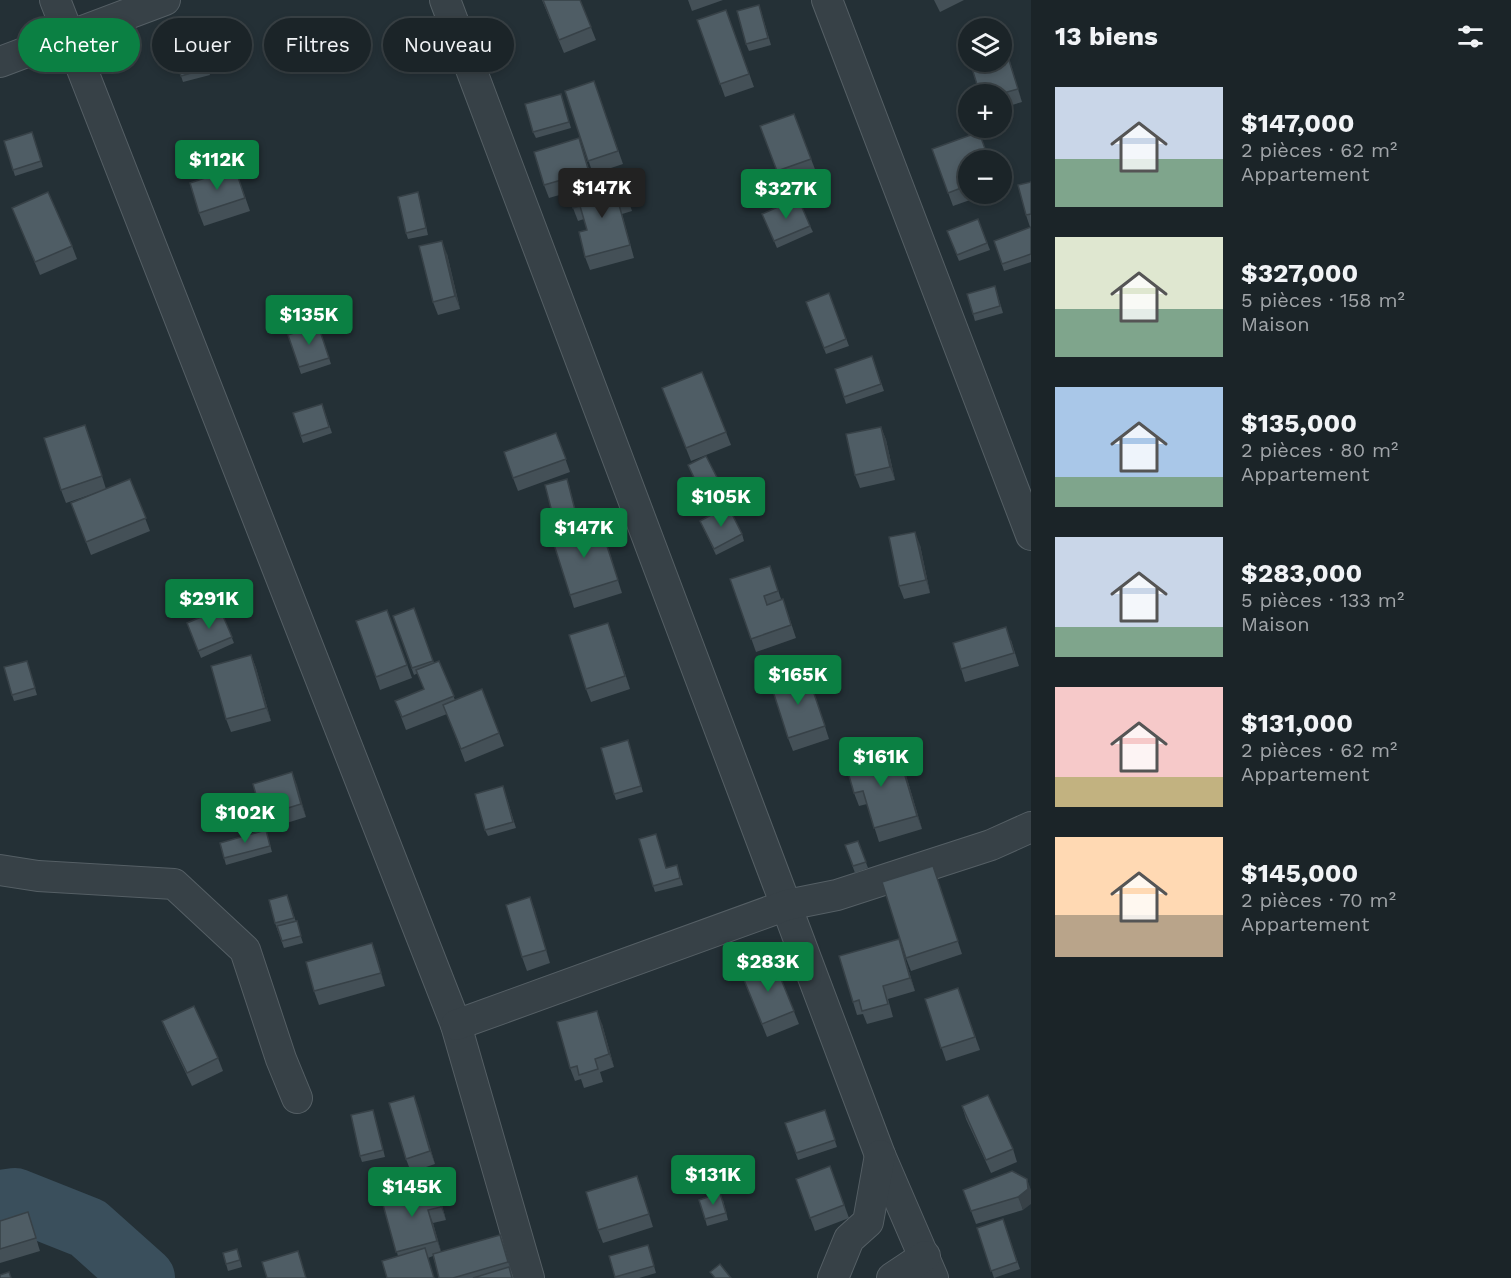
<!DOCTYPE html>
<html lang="fr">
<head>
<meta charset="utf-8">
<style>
	:root { --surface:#1b2428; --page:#242c30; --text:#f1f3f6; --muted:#a0a4a8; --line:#394145; --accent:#0b8043 }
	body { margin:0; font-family:"Work Sans",sans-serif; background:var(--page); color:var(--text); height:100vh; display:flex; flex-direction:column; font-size:22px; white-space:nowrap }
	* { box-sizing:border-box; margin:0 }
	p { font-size:20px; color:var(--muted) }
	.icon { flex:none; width:33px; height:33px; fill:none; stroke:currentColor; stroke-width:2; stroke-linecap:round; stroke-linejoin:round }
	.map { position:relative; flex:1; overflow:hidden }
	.side { display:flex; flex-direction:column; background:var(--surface); width:480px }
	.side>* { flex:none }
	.banner { position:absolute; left:18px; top:18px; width:570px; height:54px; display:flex; gap:12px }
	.fabs { position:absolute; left:958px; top:18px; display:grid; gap:12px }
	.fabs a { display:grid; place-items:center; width:54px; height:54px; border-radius:50%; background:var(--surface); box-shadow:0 3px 9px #0003,0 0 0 2px var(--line); font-size:30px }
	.price { position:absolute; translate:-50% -51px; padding:0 14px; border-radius:6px; background:var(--accent); color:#fff; font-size:20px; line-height:39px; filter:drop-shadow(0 2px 3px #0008) }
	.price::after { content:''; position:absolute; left:50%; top:36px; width:18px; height:14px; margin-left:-9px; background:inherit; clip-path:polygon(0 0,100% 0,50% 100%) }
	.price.active { background:#222; color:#fff }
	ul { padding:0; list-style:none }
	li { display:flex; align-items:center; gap:18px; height:150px; padding:0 24px }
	li span { display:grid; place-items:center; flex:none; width:168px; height:120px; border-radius:0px; color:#555 }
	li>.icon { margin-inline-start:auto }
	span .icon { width:72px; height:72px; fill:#fffc; stroke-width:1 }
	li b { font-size:26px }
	h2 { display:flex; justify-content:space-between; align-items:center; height:72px; padding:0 24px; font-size:26px }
	.chip { padding:0 21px; border-radius:27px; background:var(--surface); box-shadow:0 3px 9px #0003,0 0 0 2px var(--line); font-size:21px; line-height:54px }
	.chip.active { background:var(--accent); color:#fff }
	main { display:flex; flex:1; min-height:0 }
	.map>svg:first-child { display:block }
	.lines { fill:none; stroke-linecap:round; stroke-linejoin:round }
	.river { stroke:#3a4f5c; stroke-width:62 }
	.minor-casing { stroke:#555f65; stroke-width:32 }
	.minor { stroke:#374147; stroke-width:30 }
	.wall { fill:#445057 }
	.shaded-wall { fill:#374147 }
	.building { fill:#4f5d65; stroke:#374147; stroke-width:1.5 }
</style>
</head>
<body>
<main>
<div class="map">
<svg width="1031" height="1278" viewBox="0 0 1031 1278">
	<rect width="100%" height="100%" fill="#243036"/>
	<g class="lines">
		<polyline class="river" points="0,1201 15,1199 88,1228 144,1278"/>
		<g class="minor-casing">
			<g id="minor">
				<polyline points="55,0 456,1025 529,1278"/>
				<polyline points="445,0 880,1155 933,1278"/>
				<polyline points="827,0 1031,535"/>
				<polyline points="0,62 165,0"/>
				<polyline points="0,870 38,876 174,884 245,950 281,1059 297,1098"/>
				<polyline points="456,1025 787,905 837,895 991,845 1031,827"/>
				<polyline points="833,1278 849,1239 868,1222 880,1155"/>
				<polyline points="892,1278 925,1256"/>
			</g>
		</g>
		<use href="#minor" class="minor"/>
	</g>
	<g class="wall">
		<polygon points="542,0 580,0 596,40 564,53"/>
		<polygon points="688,0 723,0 692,11"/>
		<polygon points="934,0 964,0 940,12"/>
		<polygon points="726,10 754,87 725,97 697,20"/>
		<polygon points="761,11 771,45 749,51 746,44"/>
		<polygon points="196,29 210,75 183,82 181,76"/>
		<polygon points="1002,37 1022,102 1002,108 1002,94 980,94"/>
		<polygon points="594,81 623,164 593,174 565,91"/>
		<polygon points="563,101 571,128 536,138 533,132"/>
		<polygon points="794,114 816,172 782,184 760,126"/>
		<polygon points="32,132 43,167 15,176 4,141"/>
		<polygon points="932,149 969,160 969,194 987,194 953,206"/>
		<polygon points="583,151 594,185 549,198 544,185"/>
		<polygon points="235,168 250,211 204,226 199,213"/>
		<polygon points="622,181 632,211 622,214 634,258 590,270 585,257 587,230 584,219 578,221 573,208"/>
		<polygon points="1031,182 1031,262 1004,271 994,241 1030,227 1026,215"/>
		<polygon points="418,192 420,199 428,235 408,239 406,233"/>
		<polygon points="12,208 72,246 77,259 40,275"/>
		<polygon points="978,219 990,250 959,261 947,231"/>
		<polygon points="765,220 810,226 813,232 777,248"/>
		<polygon points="447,254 460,309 438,315 433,302"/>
		<polygon points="995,286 1003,313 975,321 973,314"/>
		<polygon points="829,293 849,346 826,354 806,302"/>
		<polygon points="318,325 331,364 301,374 288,335"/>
		<polygon points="872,356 884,391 846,404 835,369"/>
		<polygon points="662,388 726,432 731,445 691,461"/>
		<polygon points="322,404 332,433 303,443 293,413"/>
		<polygon points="881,427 886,440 895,480 860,488 855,475"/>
		<polygon points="556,433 570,472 518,491 513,478"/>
		<polygon points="90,438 106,489 130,479 150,531 91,555 71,503 101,491 66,503 61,490"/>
		<polygon points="688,465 727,497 730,504 710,513"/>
		<polygon points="569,485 577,517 555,522 553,516"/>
		<polygon points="700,521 742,534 744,541 716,555"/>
		<polygon points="605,540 622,593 574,608 570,595"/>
		<polygon points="920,545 930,593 904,599 899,586"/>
		<polygon points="770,566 781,599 783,599 796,638 756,652 730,579"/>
		<polygon points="414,608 434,663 439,661 455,700 482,689 504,746 465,762 447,714 406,730 395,701 424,689 418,673 414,675 393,616"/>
		<polygon points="220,609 234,643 201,658 187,623"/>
		<polygon points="387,610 412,678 380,690 356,621"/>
		<polygon points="613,636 630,689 591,702 586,689"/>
		<polygon points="1011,640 1019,666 965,682 961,669"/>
		<polygon points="251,655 256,668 271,721 231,732 226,719"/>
		<polygon points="27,661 37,695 14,701 12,695"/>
		<polygon points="812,686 829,739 793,751 788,738"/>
		<polygon points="628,740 643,792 616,800 614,794"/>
		<polygon points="875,767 905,772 922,829 879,842 867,804 859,806 854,793"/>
		<polygon points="292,772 306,817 267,829 262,816"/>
		<polygon points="503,786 516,828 488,836 485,830"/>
		<polygon points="266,830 272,852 226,865 224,858"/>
		<polygon points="858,841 868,868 855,873 845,845"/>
		<polygon points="933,866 962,954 911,971 906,958"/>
		<polygon points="667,868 679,872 683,885 655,892 653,886"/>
		<polygon points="287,895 303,943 284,948 275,923"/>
		<polygon points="530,897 550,963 527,971 522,957"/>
		<polygon points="899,939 915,991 888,999 893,1017 867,1024 863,1014 857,1015 853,1002"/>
		<polygon points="372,943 385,986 319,1005 314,991"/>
		<polygon points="774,962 799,1024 767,1037 742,975"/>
		<polygon points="958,988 980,1050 946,1061 925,999"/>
		<polygon points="162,1021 218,1058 223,1071 192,1086 167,1034"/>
		<polygon points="602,1024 614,1067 600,1072 603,1082 584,1088 581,1079 575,1081 570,1068"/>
		<polygon points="414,1096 435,1164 411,1172 406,1159"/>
		<polygon points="962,1106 1013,1149 1017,1162 991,1173 966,1119"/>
		<polygon points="825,1110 837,1147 798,1160 785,1123"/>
		<polygon points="375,1117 385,1157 362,1162 360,1156"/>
		<polygon points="830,1166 849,1218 815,1231 796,1179"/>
		<polygon points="1012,1171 1023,1210 976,1224 963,1190"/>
		<polygon points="637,1176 653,1227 603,1243 598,1230"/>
		<polygon points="440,1198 446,1220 433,1223 441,1252 505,1248 513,1278 439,1278 433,1256 428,1258 398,1256 382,1201"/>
		<polygon points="723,1200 728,1220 707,1226 705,1219"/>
		<polygon points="28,1212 40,1251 0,1263 0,1221"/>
		<polygon points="1003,1219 1020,1269 994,1278 977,1228"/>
		<polygon points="648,1245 656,1273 639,1278 615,1278 609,1256"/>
		<polygon points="237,1249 242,1267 228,1271 226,1264"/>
	</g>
	<g class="shaded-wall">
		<polygon points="1002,37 1005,44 1022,102"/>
		<polygon points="579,138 583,151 594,185 589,172"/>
		<polygon points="442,241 447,254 460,309 455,296"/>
		<polygon points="881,427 886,440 895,480 890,467"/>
		<polygon points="915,532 920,545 930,593 926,580"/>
		<polygon points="605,540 610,553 622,593 618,580"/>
		<polygon points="251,655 256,668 271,721 266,708"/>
		<polygon points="900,759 905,772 922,829 917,816"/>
		<polygon points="292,772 297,785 306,817 301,804"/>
		<polygon points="530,897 535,910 550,963 546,950"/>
		<polygon points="899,939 915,991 910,978"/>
		<polygon points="372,943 377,956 385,986 381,973"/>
		<polygon points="597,1011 602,1024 614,1067 609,1054"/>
		<polygon points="414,1096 419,1109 435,1164 430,1151"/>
		<polygon points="637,1176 642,1189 653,1227 649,1214"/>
		<polygon points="1027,1179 1031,1190 1031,1204 1023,1210 1018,1197"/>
		<polygon points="435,1185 440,1198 446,1220 441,1207"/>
		<polygon points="428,1210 433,1223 442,1254 437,1241"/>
		<polygon points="500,1235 505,1248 513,1275 508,1262"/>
	</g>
	<g class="building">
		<polygon points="543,0 580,0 591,27 559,40"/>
		<polygon points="759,5 768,38 746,44 737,11"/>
		<polygon points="726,10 749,74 720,84 697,20"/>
		<polygon points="196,29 208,68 181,76 169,38"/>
		<polygon points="1002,38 1018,89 1000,94 980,94 970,62 1002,62"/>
		<polygon points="969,40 969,59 964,42"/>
		<polygon points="594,81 618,151 588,161 565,91"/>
		<polygon points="561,94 569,122 533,132 525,104"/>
		<polygon points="794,114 811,159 777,171 760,126"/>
		<polygon points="32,132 41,161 13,170 4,141"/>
		<polygon points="979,132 989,160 969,160 969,185 948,193 932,149"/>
		<polygon points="579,138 589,172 544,185 534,152"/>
		<polygon points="235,168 245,198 199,213 190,183"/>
		<polygon points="622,181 627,198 618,201 630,245 585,257 579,232 587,230 580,206 573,208 570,196"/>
		<polygon points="1031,182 1031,214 1026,215 1018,185"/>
		<polygon points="48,192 72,246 35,262 12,208"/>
		<polygon points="418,192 426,228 406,233 398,197"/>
		<polygon points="798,198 810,226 774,241 762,214"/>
		<polygon points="978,219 987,243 957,255 947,231"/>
		<polygon points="1031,227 1031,254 1002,264 994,241"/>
		<polygon points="442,241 455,296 433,302 419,246"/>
		<polygon points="995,286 1000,306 973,314 967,294"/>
		<polygon points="829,293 846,339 824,348 806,302"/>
		<polygon points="318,325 329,358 299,367 288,335"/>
		<polygon points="872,356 881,384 844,397 835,369"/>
		<polygon points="702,372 726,432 686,448 662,388"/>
		<polygon points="322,404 329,427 301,436 293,413"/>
		<polygon points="85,425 102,476 61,490 44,438"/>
		<polygon points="881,427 890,467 855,475 846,434"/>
		<polygon points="556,433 566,459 513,478 504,452"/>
		<polygon points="706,456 727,497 708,507 688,465"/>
		<polygon points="130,479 146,518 86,542 71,503"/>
		<polygon points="567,479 575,510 553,516 545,485"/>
		<polygon points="728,506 742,534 714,549 700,521"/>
		<polygon points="591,524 597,542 605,540 618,580 570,595 551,535"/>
		<polygon points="915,532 926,580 899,586 889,537"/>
		<polygon points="770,566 778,591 764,596 767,605 783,599 791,625 751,639 730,579"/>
		<polygon points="414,608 433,661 412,668 393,616"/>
		<polygon points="220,609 232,637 198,651 187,623"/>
		<polygon points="387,610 407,665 376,677 356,621"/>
		<polygon points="608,623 625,676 586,689 569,635"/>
		<polygon points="1006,627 1014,653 961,669 953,643"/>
		<polygon points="251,655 266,708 226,719 211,666"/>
		<polygon points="27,661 35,688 12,695 4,667"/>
		<polygon points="439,661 454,696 402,717 395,701 424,689 416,670"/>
		<polygon points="807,673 825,726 788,738 771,685"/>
		<polygon points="482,689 499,733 461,749 443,705"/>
		<polygon points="628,740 641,786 614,794 601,748"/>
		<polygon points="869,748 875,767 900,759 917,816 874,828 863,791 854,793 843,755"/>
		<polygon points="292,772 301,804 262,816 253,784"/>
		<polygon points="503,786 513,822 485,830 475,794"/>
		<polygon points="266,830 270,846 224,858 220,843"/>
		<polygon points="656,834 666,868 677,865 680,878 653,886 639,839"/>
		<polygon points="858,841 866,862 853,866 845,845"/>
		<polygon points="933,866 958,941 906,958 882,882"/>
		<polygon points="287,895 294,918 275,923 269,900"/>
		<polygon points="530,897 546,950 522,957 506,905"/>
		<polygon points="297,921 301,936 282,941 277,926"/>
		<polygon points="899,939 910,978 883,986 888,1004 862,1011 859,1000 853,1002 839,956"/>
		<polygon points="372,943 381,973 314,991 306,962"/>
		<polygon points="774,962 794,1011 762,1024 742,975"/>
		<polygon points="958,988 975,1037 941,1048 925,999"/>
		<polygon points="194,1006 218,1058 187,1073 162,1021"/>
		<polygon points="597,1011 609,1054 595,1059 598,1069 579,1075 577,1066 570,1068 557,1022"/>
		<polygon points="988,1095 1013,1149 986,1160 962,1106"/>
		<polygon points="414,1096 430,1151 406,1159 389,1103"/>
		<polygon points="373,1110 383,1150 360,1156 351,1115"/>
		<polygon points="825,1110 835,1140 796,1153 785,1123"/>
		<polygon points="830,1166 844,1205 810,1218 796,1179"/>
		<polygon points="1012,1171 1027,1179 1028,1189 1018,1197 971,1211 963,1190"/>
		<polygon points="637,1176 649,1214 598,1230 586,1192"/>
		<polygon points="435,1185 441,1207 428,1210 437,1241 396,1252 382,1201"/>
		<polygon points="720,1193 726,1213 705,1219 699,1200"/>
		<polygon points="28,1212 36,1238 0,1249 0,1221"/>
		<polygon points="1003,1219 1017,1262 991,1271 977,1228"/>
		<polygon points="500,1235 508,1262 453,1278 439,1278 433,1254"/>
		<polygon points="648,1245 654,1266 615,1277 609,1256"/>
		<polygon points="425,1248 434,1278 387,1278 382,1261"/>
		<polygon points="237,1249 240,1260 226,1264 223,1253"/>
		<polygon points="298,1251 306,1278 267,1278 262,1262"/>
		<polygon points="720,1264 731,1278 715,1278 710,1272"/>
		<polygon points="509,1267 512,1278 473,1278"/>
		<polygon points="9,1272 11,1278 0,1278 0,1275"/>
	</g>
</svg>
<div class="fabs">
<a><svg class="icon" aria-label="layers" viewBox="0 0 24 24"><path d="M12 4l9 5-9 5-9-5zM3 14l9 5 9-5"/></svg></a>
<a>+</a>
<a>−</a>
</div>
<b class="price" style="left:217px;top:191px">$112K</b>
<b class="price active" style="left:602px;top:219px">$147K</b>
<b class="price" style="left:786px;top:220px">$327K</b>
<b class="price" style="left:309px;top:346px">$135K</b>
<b class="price" style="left:721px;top:528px">$105K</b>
<b class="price" style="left:584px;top:559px">$147K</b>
<b class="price" style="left:209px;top:630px">$291K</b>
<b class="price" style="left:798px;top:706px">$165K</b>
<b class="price" style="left:881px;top:788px">$161K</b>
<b class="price" style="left:245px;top:844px">$102K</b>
<b class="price" style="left:768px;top:993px">$283K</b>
<b class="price" style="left:713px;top:1206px">$131K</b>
<b class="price" style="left:412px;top:1218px">$145K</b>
<div class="banner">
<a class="chip active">Acheter</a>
<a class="chip">Louer</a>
<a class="chip">Filtres</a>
<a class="chip">Nouveau</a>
</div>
</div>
<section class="side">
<h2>13 biens<svg class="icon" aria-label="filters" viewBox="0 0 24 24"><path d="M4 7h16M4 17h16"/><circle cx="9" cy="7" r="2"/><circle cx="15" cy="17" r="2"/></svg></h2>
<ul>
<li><span style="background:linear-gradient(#c9d6e8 60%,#7fa58c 0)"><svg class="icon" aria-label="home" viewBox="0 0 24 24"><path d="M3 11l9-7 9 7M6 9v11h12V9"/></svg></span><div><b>$147,000</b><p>2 pièces · 62 m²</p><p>Appartement</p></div></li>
<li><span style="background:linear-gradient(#dfe7d0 60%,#7fa58c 0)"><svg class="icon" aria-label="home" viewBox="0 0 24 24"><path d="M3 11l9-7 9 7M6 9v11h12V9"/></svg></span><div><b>$327,000</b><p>5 pièces · 158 m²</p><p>Maison</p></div></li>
<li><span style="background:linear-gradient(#a9c7e8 75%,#7fa58c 0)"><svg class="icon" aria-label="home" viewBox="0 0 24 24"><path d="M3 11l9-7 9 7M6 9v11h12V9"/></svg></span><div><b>$135,000</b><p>2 pièces · 80 m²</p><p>Appartement</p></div></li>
<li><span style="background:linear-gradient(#c9d6e8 75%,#7fa58c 0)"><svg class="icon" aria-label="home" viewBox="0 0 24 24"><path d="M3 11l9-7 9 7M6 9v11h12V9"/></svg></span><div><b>$283,000</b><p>5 pièces · 133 m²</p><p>Maison</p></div></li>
<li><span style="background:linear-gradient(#f6c9c9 75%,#c2b280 0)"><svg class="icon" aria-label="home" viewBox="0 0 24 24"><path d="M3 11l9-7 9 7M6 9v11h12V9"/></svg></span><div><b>$131,000</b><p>2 pièces · 62 m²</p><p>Appartement</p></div></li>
<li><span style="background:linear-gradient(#ffd9b3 65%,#b9a48a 0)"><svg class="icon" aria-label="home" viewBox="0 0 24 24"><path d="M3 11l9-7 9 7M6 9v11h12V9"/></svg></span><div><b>$145,000</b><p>2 pièces · 70 m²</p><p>Appartement</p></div></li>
</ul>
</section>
</main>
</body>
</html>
